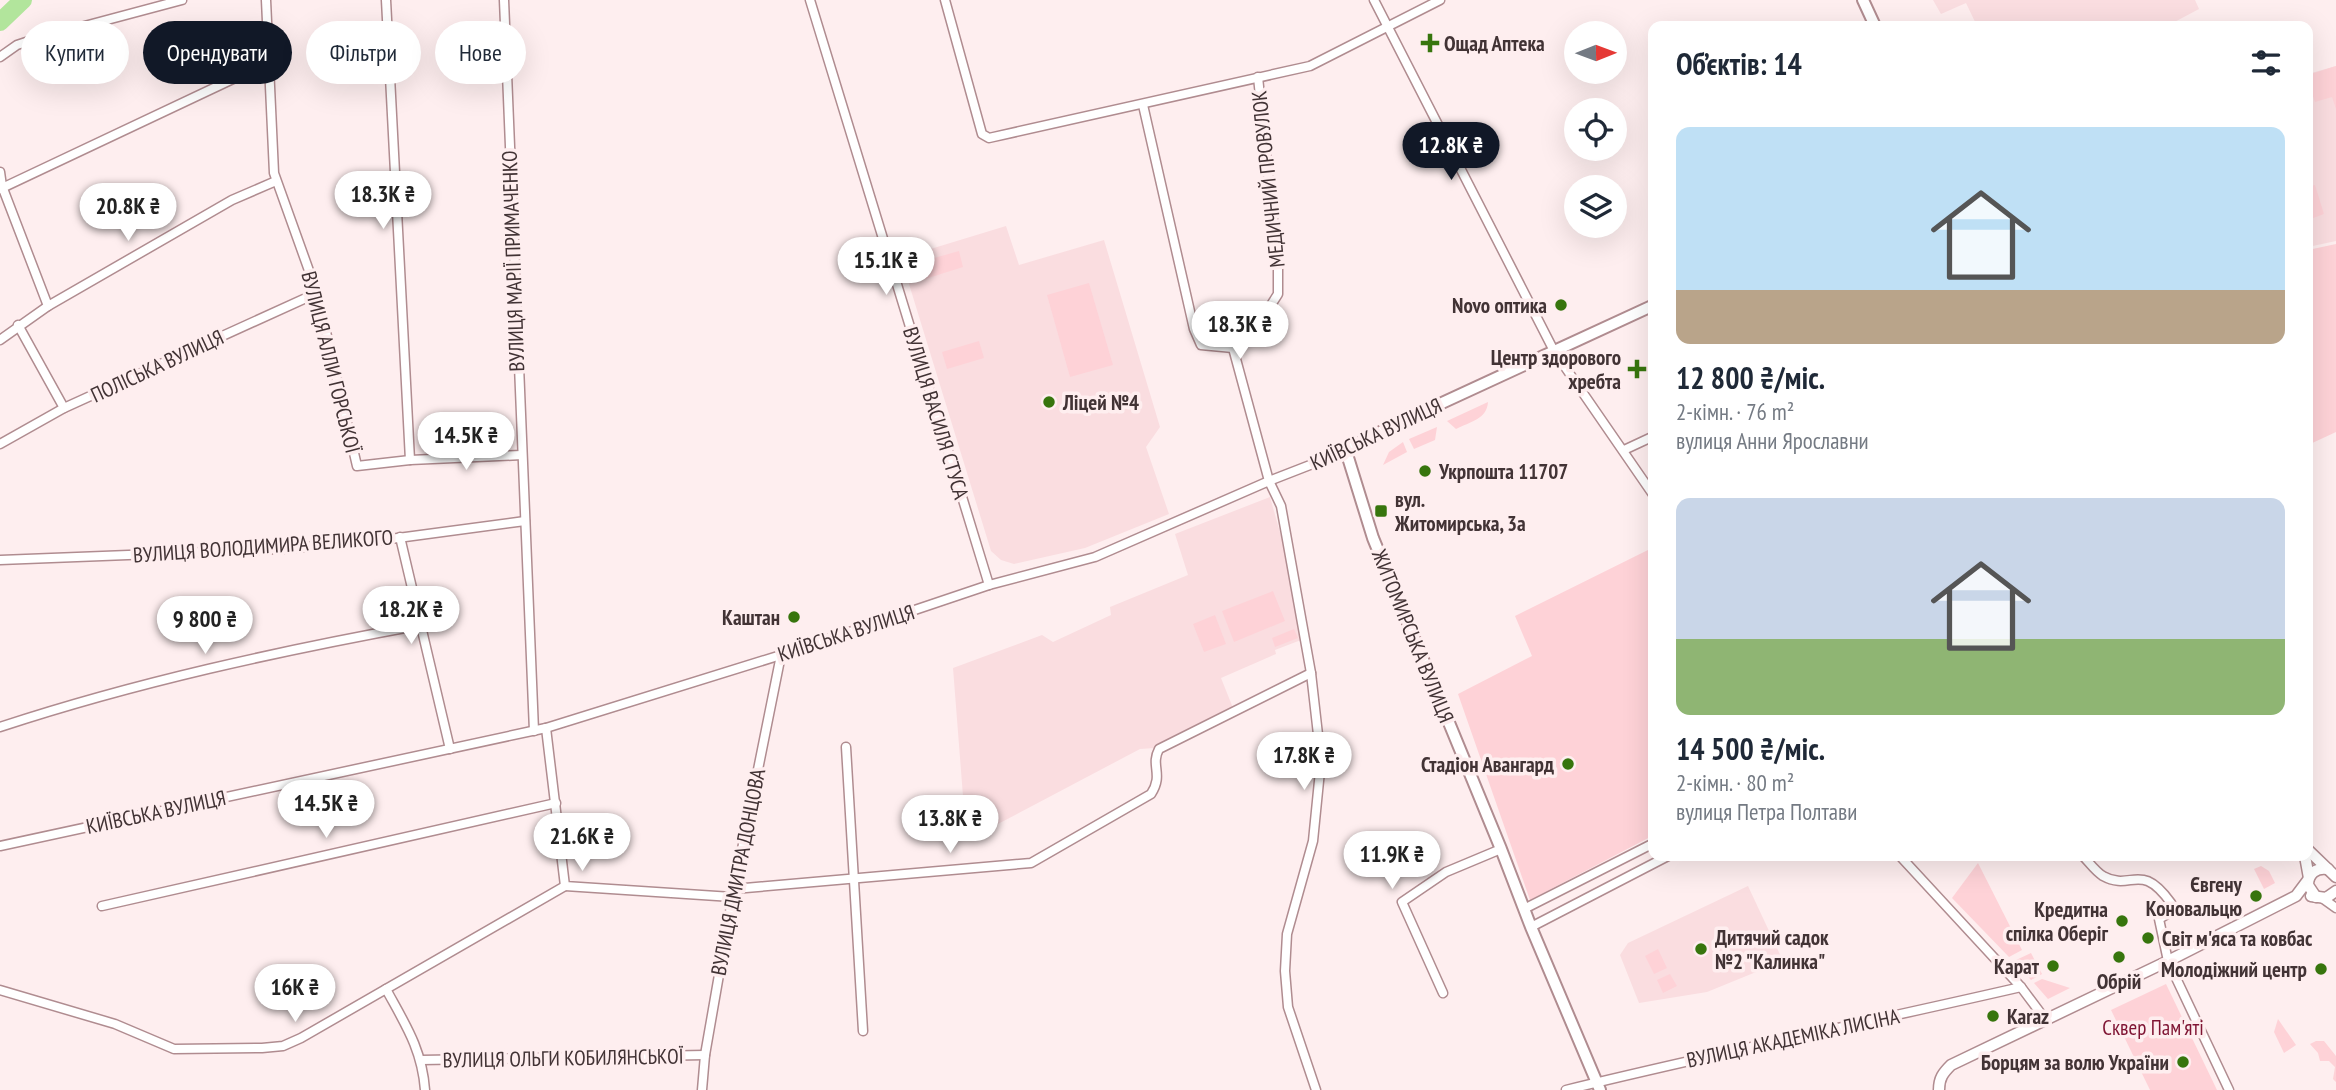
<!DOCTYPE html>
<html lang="uk">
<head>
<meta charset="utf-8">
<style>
	:root { --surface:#fff; --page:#f2f2f3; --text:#1f2937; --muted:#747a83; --accent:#111827 }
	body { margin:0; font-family:"PT Sans Narrow",sans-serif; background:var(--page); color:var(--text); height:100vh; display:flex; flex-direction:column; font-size:26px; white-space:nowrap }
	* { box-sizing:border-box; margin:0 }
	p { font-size:23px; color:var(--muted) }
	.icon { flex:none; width:38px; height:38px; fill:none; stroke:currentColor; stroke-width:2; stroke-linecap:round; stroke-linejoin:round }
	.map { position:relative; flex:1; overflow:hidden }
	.details { position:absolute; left:1648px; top:21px; width:665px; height:840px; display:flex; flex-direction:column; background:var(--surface); border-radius:14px; box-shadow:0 7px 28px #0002 }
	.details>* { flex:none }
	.guide { position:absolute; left:21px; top:21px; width:665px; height:63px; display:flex; gap:14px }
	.needle { width:46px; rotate:89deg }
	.controls { position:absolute; left:1564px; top:21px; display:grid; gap:14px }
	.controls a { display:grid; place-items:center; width:63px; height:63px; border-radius:50%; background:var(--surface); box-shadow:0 7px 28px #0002; font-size:35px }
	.price { position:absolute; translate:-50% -60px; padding:0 16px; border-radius:24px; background:#fff; color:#222; font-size:23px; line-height:46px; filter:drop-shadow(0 2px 4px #0008) }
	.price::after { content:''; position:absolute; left:50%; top:42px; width:21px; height:16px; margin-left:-10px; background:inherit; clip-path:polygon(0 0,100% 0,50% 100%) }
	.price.active { background:var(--accent); color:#fff }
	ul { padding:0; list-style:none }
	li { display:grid; align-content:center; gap:14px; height:371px; padding:0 28px }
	li span { display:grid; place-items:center; height:217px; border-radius:14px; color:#555 }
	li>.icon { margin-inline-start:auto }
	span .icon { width:126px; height:126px; fill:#fffc; stroke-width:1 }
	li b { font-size:30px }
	h2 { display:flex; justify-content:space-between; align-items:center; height:84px; padding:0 28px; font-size:30px }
	.tag { padding:0 24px; border-radius:32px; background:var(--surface); box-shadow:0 7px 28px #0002; font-size:24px; line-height:63px }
	.tag.active { background:var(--accent); color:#fff }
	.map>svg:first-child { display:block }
	.built { fill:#fadde0 }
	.green { fill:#fed2d7 }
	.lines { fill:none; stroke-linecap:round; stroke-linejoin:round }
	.river { stroke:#b2e59c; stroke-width:18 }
	.minor-casing { stroke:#b08c90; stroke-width:11 }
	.tertiary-casing { stroke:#b08c90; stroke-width:13 }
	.secondary-casing { stroke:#b08c90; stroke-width:14 }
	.minor { stroke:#fff; stroke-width:8 }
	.tertiary { stroke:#fff; stroke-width:10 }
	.secondary { stroke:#fff; stroke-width:10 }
	.poi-dot { fill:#37750d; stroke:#feeeef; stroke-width:2.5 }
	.labels { text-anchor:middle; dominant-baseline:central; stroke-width:7; stroke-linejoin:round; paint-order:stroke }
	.poi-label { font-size:21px; font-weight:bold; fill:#423335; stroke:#feeeef; text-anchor:end }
	.street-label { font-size:21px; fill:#423335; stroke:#feeeef }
	.park-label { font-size:21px; fill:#7f1433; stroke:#feeeef }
</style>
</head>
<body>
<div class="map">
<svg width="2336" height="1090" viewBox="0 0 2336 1090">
	<rect width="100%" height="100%" fill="#feeeef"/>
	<g class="built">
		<polygon points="1933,0 2195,0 2199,9 2167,26 1977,26 1966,3 1941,14"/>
		<polygon points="2336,66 2336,241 2308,247 2308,74"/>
		<polygon points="1006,226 1019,265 1104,240 1160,427 1146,447 1169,514 1085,548 1014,564 1001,560 991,551 901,258"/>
		<polygon points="1270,497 1283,543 1301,640 1275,650 1276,654 1221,678 1233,708 1155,748 1140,749 996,825 964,809 953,668 1042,635 1053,642 1111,615 1110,607 1188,575 1175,534"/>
		<polygon points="1748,886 1783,961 1707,992 1639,1003 1620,955 1628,943"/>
	</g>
	<g class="green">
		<polygon points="2336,66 2336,109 2332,97 2315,102 2308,82 2308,75"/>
		<polygon points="2315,185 2324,214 2308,220 2308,187"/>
		<polygon points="2336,244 2336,432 2308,445 2308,250"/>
		<polygon points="959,251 963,267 925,279 920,262"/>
		<polygon points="1089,283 1113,365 1070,377 1047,295"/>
		<polygon points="979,341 984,358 947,369 942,352"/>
		<path d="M1488,402c-1,17 -18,20 -32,27l-9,-8z"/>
		<polygon points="1437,427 1435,440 1414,449 1409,439"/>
		<polygon points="1403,442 1407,452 1383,465 1389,452"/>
		<polygon points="1654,547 1654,835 1530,900 1458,694 1532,656 1515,616"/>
		<polygon points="1273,591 1285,621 1234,642 1222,611"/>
		<polygon points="1215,615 1226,644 1204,652 1193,624"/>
		<polygon points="1294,629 1298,638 1275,647 1272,638"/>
		<polygon points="1978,863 2022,950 2009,957 1952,898"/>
		<polygon points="2261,866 2269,871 2275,883 2264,889 2254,869"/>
		<polygon points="1658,949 1667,968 1654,974 1645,956"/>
		<polygon points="2031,953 2042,974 2031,980 2014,961"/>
		<polygon points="1670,974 1677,986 1663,993 1657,980"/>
		<polygon points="2042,979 2070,988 2048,999 2034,983"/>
		<polygon points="2166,984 2217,1090 2150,1090 2111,1010"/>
		<polygon points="2278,1019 2296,1045 2284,1053 2274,1032"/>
		<polygon points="2316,1041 2324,1041 2336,1056 2336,1082 2333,1079 2335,1067 2329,1061 2320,1061 2318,1053 2310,1044"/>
	</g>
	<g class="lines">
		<polyline class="river" points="0,22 23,0"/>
		<g class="minor-casing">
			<g id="minor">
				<polyline points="266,0 274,173 317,293 357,466 410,460 522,455"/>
				<polyline points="386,0 410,460"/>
				<polyline points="504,0 534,731"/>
				<polyline points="810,0 989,585"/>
				<polyline points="945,0 982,134 989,138 1310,66 1440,0"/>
				<polyline points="1374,0 1554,351 1654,496"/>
				<polyline points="0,57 17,45 32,40 182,0"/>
				<polyline points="1143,105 1194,329 1201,345 1233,348 1264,316 1278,294 1278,269 1258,77"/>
				<polyline points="0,172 2,186 48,306"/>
				<polyline points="0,189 269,62"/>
				<polyline points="18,325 64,408"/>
				<polyline points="0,340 48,306 232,200 276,181"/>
				<polyline points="1233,348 1269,481 1281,506 1311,673 1321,761 1313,841 1287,934 1285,971 1288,1007 1316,1090"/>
				<polyline points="0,444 64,408 317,293"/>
				<polyline points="1624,450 1654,436"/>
				<polyline points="400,537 450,749"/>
				<polyline points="0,560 280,549 368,542 525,521"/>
				<path d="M0,727c137,-45 279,-76 421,-102"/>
				<polyline points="546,728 565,886 732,897"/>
				<polyline points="846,747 863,1031"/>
				<polyline points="0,846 546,728 781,655 989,585 1095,557 1269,481 1346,451"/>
				<polyline points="1900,856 2021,987 2045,1019"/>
				<path d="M2083,856c6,6 12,15 20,20 29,16 37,-16 68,27l-2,10 -10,6 9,42 61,129"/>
				<path d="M734,889l297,-26 120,-69c13,-20 -1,-28 8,-45l152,-76"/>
				<polyline points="2322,898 2336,908"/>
				<polyline points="102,906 556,803"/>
				<polyline points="1524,909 1654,843"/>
				<polyline points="1531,927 1668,856"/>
				<path d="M386,989c19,35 36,60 39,101"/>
				<polyline points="0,990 115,1024 174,1049 262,1048 283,1046 301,1038 565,886"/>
				<polyline points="1443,993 1402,902 1446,872 1501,849"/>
				<polyline points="421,1060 705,1055"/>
				<polyline points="702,1090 705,1055 734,889 781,655"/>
				<path d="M1566,1090c151,-37 303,-68 455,-103"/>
			</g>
		</g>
		<g class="tertiary-casing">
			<g id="tertiary">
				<polyline points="2308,850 2336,877"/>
				<polyline points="2305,856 2309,878"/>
				<polyline points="2311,896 2326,898 2336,891"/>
				<path d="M2316,897l-8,-12c0,-11 8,-18 20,-16"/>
				<path d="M1939,1090c0,-12 4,-17 12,-25l217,-104 128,-65 12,-16"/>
			</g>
		</g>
		<g class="secondary-casing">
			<g id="secondary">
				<polyline points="1863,0 1875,26"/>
				<polyline points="1600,1090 1531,927 1501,849 1373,538 1346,451 1390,427 1654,305"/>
			</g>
		</g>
		<use href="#minor" class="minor"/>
		<use href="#tertiary" class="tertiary"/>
		<use href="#secondary" class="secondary"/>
	</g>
	<g class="poi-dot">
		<path d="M1426.5 32.5h7v7h7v7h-7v7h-7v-7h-7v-7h7z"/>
		<circle cx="1561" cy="305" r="7"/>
		<path d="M1633.5 358.5h7v7h7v7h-7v7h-7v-7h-7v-7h7z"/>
		<circle cx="1049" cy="402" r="7"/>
		<circle cx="1425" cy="471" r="7"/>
		<rect x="1374" y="504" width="14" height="14" rx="3.5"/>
		<circle cx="794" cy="617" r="7"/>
		<circle cx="1568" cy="764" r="7"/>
		<circle cx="2256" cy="896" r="7"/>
		<circle cx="2122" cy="921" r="7"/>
		<circle cx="2148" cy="938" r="7"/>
		<circle cx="1701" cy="949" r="7"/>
		<circle cx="2119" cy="957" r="7"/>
		<circle cx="2053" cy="966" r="7"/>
		<circle cx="2321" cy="969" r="7"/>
		<circle cx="1993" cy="1016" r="7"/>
		<circle cx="2183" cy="1062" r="7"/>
	</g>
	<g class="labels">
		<g class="poi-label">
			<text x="1444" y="43" text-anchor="start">Ощад Аптека</text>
			<text x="1547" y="305">Novo оптика</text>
			<text x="1621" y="357">Центр здорового<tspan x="1621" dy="24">хребта</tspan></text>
			<text x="1063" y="402" text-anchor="start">Ліцей №4</text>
			<text x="1439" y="471" text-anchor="start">Укрпошта 11707</text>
			<text x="1395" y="499" text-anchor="start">вул.<tspan x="1395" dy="24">Житомирська, 3а</tspan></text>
			<text x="780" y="617">Каштан</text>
			<text x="1554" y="764">Стадіон Авангард</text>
			<text x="2242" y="884">Євгену<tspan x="2242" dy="24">Коновальцю</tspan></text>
			<text x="2108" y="909">Кредитна<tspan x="2108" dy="24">спілка Оберіг</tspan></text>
			<text x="1715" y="937" text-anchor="start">Дитячий садок<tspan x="1715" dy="24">№2 "Калинка"</tspan></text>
			<text x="2162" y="938" text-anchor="start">Світ м'яса та ковбас</text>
			<text x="2039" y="966">Карат</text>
			<text x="2307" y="969">Молодіжний центр</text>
			<text x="2119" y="981" text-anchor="middle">Обрій</text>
			<text x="2007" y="1016" text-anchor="start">Karaz</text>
			<text x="2169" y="1062">Борцям за волю України</text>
		</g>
		<g class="street-label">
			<text transform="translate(1268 179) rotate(-96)">МЕДИЧНИЙ ПРОВУЛОК</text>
			<text transform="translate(513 261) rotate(-92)">ВУЛИЦЯ МАРІЇ ПРИМАЧЕНКО</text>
			<text transform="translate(331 362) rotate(76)">ВУЛИЦЯ АЛЛИ ГОРСЬКОЇ</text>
			<text transform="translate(157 366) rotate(-25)">ПОЛІСЬКА ВУЛИЦЯ</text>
			<text transform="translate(936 413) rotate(73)">ВУЛИЦЯ ВАСИЛЯ СТУСА</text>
			<text transform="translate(1376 434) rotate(-25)">КИЇВСЬКА ВУЛИЦЯ</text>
			<text transform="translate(263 546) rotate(-4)">ВУЛИЦЯ ВОЛОДИМИРА ВЕЛИКОГО</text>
			<text transform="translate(846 633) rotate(-18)">КИЇВСЬКА ВУЛИЦЯ</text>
			<text transform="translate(1413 636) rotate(68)">ЖИТОМИРСЬКА ВУЛИЦЯ</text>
			<text transform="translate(156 812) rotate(-12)">КИЇВСЬКА ВУЛИЦЯ</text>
			<text transform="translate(738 872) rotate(-79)">ВУЛИЦЯ ДМИТРА ДОНЦОВА</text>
			<text transform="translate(1793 1038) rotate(-12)">ВУЛИЦЯ АКАДЕМІКА ЛИСІНА</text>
			<text transform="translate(563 1058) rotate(-1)">ВУЛИЦЯ ОЛЬГИ КОБИЛЯНСЬКОЇ</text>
		</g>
		<g class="park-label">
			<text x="2153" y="1027">Сквер Пам'яті</text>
		</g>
	</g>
</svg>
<div class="controls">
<a><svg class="needle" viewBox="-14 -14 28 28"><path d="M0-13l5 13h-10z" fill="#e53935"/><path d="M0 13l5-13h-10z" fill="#747a83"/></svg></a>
<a><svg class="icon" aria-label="locate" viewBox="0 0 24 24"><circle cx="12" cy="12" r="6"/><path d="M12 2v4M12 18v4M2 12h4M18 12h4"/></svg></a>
<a><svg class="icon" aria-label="layers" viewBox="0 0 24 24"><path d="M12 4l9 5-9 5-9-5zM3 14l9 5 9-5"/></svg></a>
</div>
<b class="price active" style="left:1451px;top:182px">12.8K ₴</b>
<b class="price" style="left:383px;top:231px">18.3K ₴</b>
<b class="price" style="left:128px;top:243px">20.8K ₴</b>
<b class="price" style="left:886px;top:297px">15.1K ₴</b>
<b class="price" style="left:1240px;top:361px">18.3K ₴</b>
<b class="price" style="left:466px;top:472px">14.5K ₴</b>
<b class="price" style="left:411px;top:646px">18.2K ₴</b>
<b class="price" style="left:205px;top:656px">9 800 ₴</b>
<b class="price" style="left:1304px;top:792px">17.8K ₴</b>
<b class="price" style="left:326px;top:840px">14.5K ₴</b>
<b class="price" style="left:950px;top:855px">13.8K ₴</b>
<b class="price" style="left:582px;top:873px">21.6K ₴</b>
<b class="price" style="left:1392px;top:891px">11.9K ₴</b>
<b class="price" style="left:295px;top:1024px">16K ₴</b>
<div class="guide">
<a class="tag">Купити</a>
<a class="tag active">Орендувати</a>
<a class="tag">Фільтри</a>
<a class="tag">Нове</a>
</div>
<section class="details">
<h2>Об’єктів: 14<svg class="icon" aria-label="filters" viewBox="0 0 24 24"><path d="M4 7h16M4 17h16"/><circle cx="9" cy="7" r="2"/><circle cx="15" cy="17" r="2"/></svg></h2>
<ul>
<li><span style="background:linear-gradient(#bfe0f5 75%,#b9a48a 0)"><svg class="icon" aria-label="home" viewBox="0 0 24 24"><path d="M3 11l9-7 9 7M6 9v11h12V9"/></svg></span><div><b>12 800 ₴/міс.</b><p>2-кімн. · 76 m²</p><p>вулиця Анни Ярославни</p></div></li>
<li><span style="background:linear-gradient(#c9d6e8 65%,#8fb573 0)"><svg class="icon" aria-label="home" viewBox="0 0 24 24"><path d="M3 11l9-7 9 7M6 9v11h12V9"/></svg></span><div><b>14 500 ₴/міс.</b><p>2-кімн. · 80 m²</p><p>вулиця Петра Полтави</p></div></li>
</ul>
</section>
</div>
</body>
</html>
